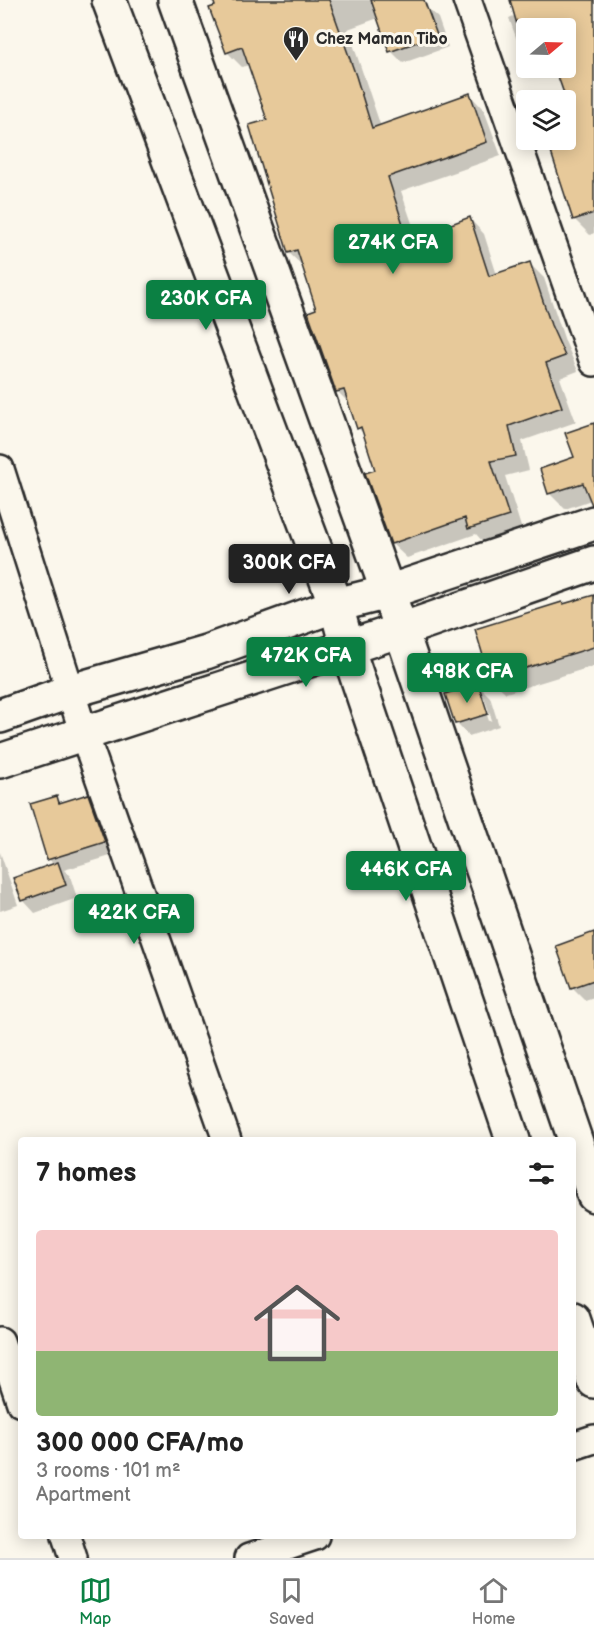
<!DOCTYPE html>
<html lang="en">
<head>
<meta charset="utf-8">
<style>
	:root { --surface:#fff; --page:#f6f6f6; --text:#222; --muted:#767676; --line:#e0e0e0; --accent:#0b8043 }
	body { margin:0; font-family:"Balsamiq Sans",sans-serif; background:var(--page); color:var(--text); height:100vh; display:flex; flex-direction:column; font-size:22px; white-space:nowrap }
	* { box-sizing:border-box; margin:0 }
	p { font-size:20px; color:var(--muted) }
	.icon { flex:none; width:33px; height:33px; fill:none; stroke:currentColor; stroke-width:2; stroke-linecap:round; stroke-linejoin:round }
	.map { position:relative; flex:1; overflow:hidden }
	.panel { position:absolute; left:18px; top:1137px; width:558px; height:402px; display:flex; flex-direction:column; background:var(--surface); border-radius:6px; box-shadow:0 3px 15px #0003 }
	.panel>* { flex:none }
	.needle { width:39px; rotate:71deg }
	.controls { position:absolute; left:516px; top:18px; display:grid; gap:12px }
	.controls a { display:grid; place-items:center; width:60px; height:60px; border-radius:6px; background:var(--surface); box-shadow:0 3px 15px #0003; font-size:30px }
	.price { position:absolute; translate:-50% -51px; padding:0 14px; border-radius:6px; background:var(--accent); color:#fff; font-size:20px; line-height:39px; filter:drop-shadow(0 2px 3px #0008) }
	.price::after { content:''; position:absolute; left:50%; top:36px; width:18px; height:14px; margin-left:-9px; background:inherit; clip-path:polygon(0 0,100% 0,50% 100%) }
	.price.active { background:#222; color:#fff }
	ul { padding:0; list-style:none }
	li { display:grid; align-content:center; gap:12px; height:318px; padding:0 18px }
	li+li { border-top:2px solid var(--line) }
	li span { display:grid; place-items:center; height:186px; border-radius:6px; color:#555 }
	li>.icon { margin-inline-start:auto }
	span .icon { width:108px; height:108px; fill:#fffc; stroke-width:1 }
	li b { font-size:26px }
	h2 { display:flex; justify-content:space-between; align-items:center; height:72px; padding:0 18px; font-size:26px }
	.dock { display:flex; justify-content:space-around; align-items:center; height:84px; border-top:2px solid var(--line); background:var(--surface); font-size:16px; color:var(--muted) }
	.dock a { display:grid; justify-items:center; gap:3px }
	.dock .active { color:var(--accent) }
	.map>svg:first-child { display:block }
	.shadow { fill:#0003; fill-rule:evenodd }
	.building { fill:#e7c99a; stroke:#2b2b2b; stroke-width:1.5 }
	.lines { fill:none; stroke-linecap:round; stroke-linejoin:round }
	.minor-casing { stroke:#2b2b2b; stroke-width:32 }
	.tertiary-casing { stroke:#2b2b2b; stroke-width:38 }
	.secondary-casing { stroke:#2b2b2b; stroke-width:38 }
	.minor { stroke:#fbf7ec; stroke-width:27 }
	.tertiary { stroke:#fbf7ec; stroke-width:33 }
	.secondary { stroke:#fbf7ec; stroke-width:33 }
	.labels { text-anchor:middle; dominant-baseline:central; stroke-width:6; stroke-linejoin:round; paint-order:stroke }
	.poi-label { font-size:16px; font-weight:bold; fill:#2b2b2b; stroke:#fbf7ec; text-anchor:start }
</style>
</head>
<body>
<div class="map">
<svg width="594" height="1558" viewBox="0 0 594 1558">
	<rect width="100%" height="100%" fill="#fbf7ec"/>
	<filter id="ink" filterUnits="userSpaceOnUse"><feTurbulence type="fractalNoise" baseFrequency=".0167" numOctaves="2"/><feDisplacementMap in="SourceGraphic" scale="12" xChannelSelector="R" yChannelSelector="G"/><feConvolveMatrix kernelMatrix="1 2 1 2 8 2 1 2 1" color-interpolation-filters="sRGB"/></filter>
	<g filter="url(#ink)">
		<g class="shadow">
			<polygon points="215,0 399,0 403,9 348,29 381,127 470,95 484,110 501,156 401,191 417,238 470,219 484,234 497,275 530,264 544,278 565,341 578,371 560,378 576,422 522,441 529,470 505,476 522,530 484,543 476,534 407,558 392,544 367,474 377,470 365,435 358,428 351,405 337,391 318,310 304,267 289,253 250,126 269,121 249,65 242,67 227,52"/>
			<polygon points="512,0 594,0 594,233 590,235 574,219 548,140 566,140 566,123 574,120 559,74 549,77 540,68 566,68 566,28 526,28 526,49 517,40 509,18 516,15"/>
			<polygon points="425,6 438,18 448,47 403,63 391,51"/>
			<polygon points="594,424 594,499 565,509 550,494 542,470 576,458"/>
			<polygon points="594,597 594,666 506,693 491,679 563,605"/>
			<path d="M478,685l12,12 9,29 -30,10 -12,-12 -10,-29zM481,697h3l8,23 -3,1z"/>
			<polygon points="88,795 100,808 117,854 64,870 70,876 77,898 35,913 23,900 54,865 49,859 56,797 62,803"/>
			<polygon points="0,852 18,905 0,911"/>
			<polygon points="594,934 594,997 585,1000 572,987"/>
		</g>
		<g class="building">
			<polygon points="213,0 329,0 356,76 372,128 470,93 487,142 388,177 408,240 470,217 489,276 530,262 551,325 565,356 546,363 562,407 509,426 516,456 491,461 509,516 468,529 465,518 391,544 365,473 375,470 361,427 357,429 344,390 336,392 308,312 316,309 297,250 288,253 249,125 267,120 242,47 226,53 209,8 215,6"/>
			<polygon points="371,0 424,0 437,35 389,52"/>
			<polygon points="510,0 594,0 594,213 573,220 547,140 566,140 566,121 573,119 555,68 566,68 566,28 518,28"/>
			<polygon points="594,423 594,504 592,505 583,483 548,494 540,469 574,457 565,433"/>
			<polygon points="594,595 594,647 490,679 475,629 562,602 563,604"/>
			<polygon points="478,683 488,714 455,724 445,694"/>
			<polygon points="88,794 105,842 47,860 30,804 57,796 59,803"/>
			<polygon points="58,862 66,885 22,901 13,878"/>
			<polygon points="594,932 594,980 571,988 556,946"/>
		</g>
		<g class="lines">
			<g class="minor-casing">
				<g id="minor">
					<polyline points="467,0 594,362"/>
					<polyline points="0,469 84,734 227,1140"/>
					<polyline points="0,1341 21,1403"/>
					<polyline points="573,1446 594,1439"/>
					<polyline points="66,1536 73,1558"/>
					<polyline points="249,1558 315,1536"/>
				</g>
			</g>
			<g class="tertiary-casing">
				<g id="tertiary">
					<polyline points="109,0 336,605 347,647 513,1140"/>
					<polyline points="175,0 388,592 594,1195"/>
					<polyline points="573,1319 594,1381"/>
				</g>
			</g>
			<g class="secondary-casing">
				<g id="secondary">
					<polyline points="0,716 71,691 206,652 336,605 388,592 594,523"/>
					<polyline points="0,761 401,630 594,563"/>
				</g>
			</g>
			<use href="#minor" class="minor"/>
			<use href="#tertiary" class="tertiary"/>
			<use href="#secondary" class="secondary"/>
		</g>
	</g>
	<defs>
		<g id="restaurant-pin" transform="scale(1.35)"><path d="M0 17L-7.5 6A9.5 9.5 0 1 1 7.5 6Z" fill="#2b2b2b" stroke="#fbf7ec"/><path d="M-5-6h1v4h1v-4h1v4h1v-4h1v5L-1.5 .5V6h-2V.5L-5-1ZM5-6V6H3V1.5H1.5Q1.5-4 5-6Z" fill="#fff"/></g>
	</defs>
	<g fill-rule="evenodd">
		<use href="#restaurant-pin" x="296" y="39"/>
	</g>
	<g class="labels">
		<g class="poi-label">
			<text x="316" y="39">Chez Maman Tibo</text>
		</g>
	</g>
</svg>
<div class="controls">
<a><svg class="needle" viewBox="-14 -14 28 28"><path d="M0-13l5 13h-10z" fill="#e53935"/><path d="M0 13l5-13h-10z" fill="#767676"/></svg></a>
<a><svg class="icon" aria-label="layers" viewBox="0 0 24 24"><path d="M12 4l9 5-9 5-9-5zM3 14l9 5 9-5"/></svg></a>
</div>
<b class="price" style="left:393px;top:275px">274K CFA</b>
<b class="price" style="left:206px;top:331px">230K CFA</b>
<b class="price active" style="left:289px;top:595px">300K CFA</b>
<b class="price" style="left:306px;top:688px">472K CFA</b>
<b class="price" style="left:467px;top:704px">498K CFA</b>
<b class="price" style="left:406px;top:902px">446K CFA</b>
<b class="price" style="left:134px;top:945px">422K CFA</b>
<section class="panel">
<h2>7 homes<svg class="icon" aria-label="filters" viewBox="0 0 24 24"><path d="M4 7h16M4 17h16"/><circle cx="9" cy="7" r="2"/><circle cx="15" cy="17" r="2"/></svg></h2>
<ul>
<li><span style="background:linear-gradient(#f6c9c9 65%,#8fb573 0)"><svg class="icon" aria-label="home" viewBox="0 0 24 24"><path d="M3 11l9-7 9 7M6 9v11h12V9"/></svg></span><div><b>300 000 CFA/mo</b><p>3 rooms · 101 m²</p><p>Apartment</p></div></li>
</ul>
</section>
</div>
<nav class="dock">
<a class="active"><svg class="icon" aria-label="map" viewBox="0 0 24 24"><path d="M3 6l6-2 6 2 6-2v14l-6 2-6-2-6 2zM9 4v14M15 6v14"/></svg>Map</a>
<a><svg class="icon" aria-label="saved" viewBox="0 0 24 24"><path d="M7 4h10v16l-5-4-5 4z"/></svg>Saved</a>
<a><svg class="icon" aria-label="home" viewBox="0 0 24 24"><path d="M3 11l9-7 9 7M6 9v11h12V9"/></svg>Home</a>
</nav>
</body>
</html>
